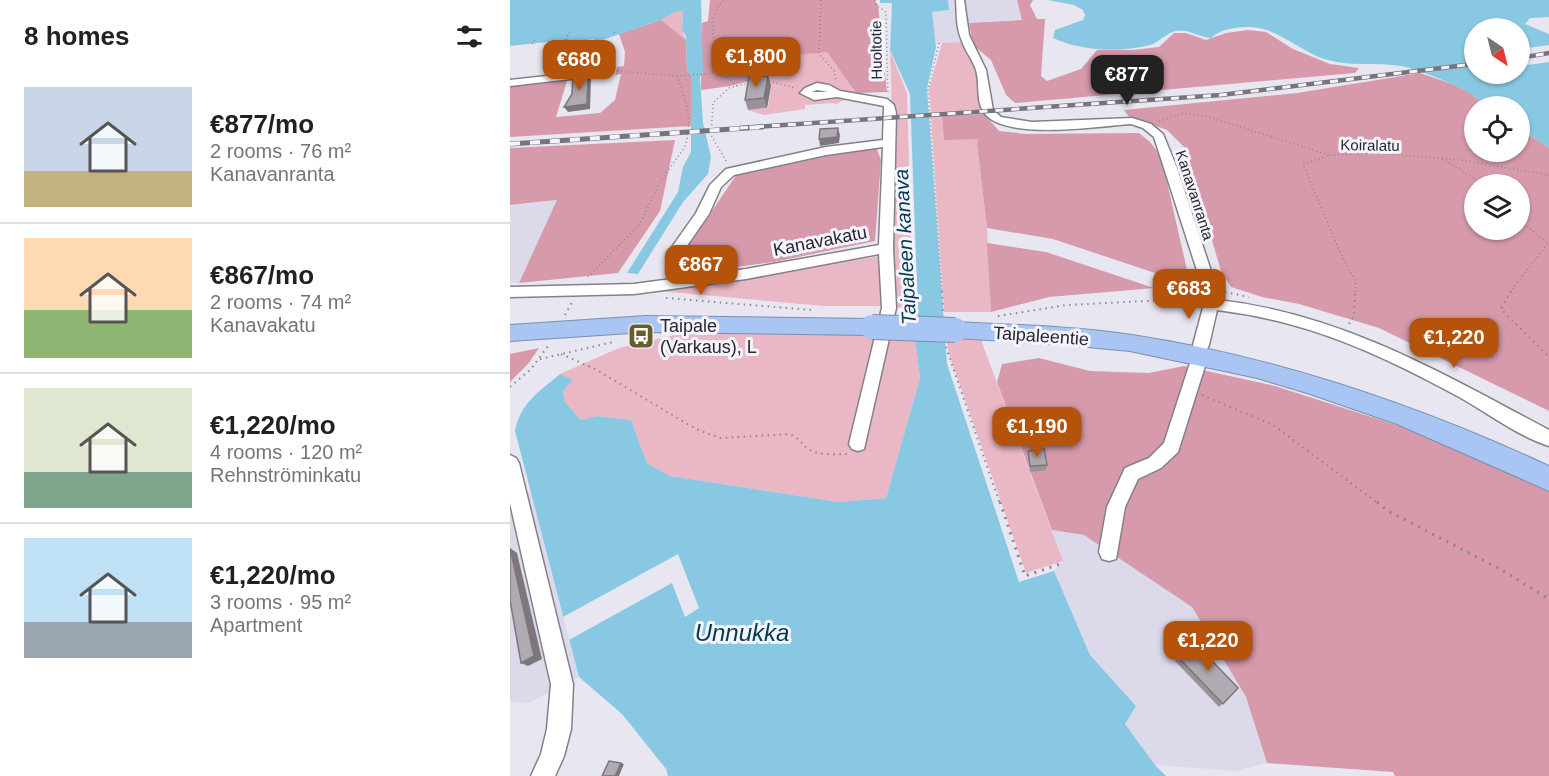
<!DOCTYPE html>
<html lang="en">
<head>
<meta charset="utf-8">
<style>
	:root { --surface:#fff; --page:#f6f6f6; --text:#202124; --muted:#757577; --line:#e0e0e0; --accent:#b45309 }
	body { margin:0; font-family:Helvetica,sans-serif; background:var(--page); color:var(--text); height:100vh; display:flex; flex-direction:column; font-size:22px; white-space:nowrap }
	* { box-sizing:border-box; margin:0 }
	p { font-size:20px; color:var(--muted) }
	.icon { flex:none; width:33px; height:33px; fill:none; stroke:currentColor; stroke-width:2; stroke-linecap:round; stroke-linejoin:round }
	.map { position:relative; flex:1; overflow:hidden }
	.details { display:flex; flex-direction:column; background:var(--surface); width:510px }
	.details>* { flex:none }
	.needle { width:39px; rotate:145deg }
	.buttons { position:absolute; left:954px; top:18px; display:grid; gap:12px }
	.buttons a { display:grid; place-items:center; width:66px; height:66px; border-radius:50%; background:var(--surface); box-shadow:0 2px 4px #0004; font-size:30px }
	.price { position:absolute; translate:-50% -51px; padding:0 14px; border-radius:12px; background:var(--accent); color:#fff; font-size:20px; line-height:39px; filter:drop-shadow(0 2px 3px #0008) }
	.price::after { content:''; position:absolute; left:50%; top:36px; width:18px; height:14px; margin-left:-9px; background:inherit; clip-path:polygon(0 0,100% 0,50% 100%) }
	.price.on { background:#222; color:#fff }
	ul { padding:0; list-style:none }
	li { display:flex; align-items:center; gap:18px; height:150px; padding:0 24px }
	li+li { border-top:2px solid var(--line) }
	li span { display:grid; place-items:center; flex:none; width:168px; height:120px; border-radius:0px; color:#555 }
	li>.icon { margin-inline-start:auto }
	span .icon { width:72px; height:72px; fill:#fffc; stroke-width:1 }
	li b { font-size:26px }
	h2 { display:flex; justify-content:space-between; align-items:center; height:72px; padding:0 24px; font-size:26px }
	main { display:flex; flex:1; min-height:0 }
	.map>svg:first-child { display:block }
	.built { fill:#dcd9eb }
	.green { fill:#eab7c5 }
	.forest { fill:#d69aab; fill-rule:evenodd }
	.water { fill:#89c8e3 }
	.pier { fill:#e8e6f1 }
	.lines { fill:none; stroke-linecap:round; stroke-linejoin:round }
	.minor-casing { stroke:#82818b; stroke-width:3 }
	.highway-casing { stroke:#7c8eae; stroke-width:2 }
	.path-far2 { stroke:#89878f; stroke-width:1.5; stroke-dasharray:1 3; stroke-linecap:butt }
	.path-far1 { stroke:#89878f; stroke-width:2; stroke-dasharray:1.5 4.5; stroke-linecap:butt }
	.path { stroke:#89878f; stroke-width:3; stroke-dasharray:2 6; stroke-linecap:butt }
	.minor { fill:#fff; fill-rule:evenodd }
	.highway { fill:#a8c5f3; fill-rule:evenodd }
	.rail-far1-casing { stroke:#76757c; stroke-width:4.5 }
	.rail-casing { stroke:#76757c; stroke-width:5 }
	.rail-far1 { stroke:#f5f3fe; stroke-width:3; stroke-dasharray:8; stroke-linecap:butt }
	.rail { stroke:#f5f3fe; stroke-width:4; stroke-dasharray:10; stroke-linecap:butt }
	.highway-bridge-casing { stroke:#7c8eae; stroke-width:26; stroke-linecap:butt }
	.highway-bridge { stroke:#a8c5f3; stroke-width:24 }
	.wall { fill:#999299 }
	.shaded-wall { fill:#7d777d }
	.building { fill:#b2aab2; stroke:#7d777d; stroke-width:1.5 }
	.labels { text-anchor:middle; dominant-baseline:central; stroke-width:6; stroke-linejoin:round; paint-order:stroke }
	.far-street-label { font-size:15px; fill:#29282d; stroke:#f5f3fe }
	.street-label { font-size:18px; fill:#29282d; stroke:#f5f3fe }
	.poi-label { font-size:18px; fill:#29282d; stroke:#f5f3fe; text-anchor:start }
	.water-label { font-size:20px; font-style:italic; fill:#023c4e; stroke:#f5f3fe }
	.near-water-label { font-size:24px; font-style:italic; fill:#023c4e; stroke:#f5f3fe }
</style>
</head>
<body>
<main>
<section class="details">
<h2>8 homes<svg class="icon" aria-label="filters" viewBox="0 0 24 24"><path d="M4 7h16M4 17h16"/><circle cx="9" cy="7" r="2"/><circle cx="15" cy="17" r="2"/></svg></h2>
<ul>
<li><span style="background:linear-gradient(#c9d6e8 70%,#c2b280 0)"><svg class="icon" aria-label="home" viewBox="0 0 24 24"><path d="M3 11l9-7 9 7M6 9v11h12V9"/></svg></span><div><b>€877/mo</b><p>2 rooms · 76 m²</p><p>Kanavanranta</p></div></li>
<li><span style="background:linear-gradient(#ffd9b3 60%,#8fb573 0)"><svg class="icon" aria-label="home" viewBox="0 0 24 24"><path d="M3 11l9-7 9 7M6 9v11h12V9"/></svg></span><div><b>€867/mo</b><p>2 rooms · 74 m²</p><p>Kanavakatu</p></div></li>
<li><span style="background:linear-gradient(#dfe7d0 70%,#7fa58c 0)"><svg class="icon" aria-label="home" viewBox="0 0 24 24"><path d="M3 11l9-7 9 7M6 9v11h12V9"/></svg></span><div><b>€1,220/mo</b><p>4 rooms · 120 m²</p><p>Rehnströminkatu</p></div></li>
<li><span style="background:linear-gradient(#bfe0f5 70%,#9aa5b1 0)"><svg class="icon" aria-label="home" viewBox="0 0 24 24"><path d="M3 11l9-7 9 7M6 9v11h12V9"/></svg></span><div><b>€1,220/mo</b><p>3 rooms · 95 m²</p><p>Apartment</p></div></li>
</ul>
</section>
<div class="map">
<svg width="1039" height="776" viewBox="0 0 1039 776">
	<rect width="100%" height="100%" fill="#e8e6f1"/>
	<g class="built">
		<polygon points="438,0 507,0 512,19 459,23 459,41 425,44 422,11 439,10"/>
		<polygon points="48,200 9,283 0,283 0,206"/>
		<polygon points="22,491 69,677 19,703 0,702 0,500"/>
		<polygon points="542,530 574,535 682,607 736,697 757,763 726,771 645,765 615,724 626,706 580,655 544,571 553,561"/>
	</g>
	<g class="green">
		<polygon points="173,11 172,30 176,40 151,20 164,12"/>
		<polygon points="451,42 465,65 472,109 421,113 419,89 432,43"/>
		<path d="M380,51l17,42 6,215 -18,-1c-5,-85 -1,-171 -5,-256z"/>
		<polygon points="317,52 346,93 325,105 325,103 295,105 295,109 254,115 238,110 258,108 261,86 243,80 246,61 275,55"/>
		<polygon points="432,116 434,139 470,139 467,144 477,228 481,312 434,312 421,117"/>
		<polygon points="371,256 371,306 314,306 148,291"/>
		<polygon points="228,330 405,338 410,378 376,498 329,502 160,476 137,463 121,420 87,416 71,420 55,402 50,374 109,348 182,331"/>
		<polygon points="436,338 471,340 553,561 516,573 439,354"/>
	</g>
	<g class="forest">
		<polygon points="200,0 364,0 368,5 377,92 346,93 317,52 253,58 246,61 247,69 243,80 220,86 191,90 192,23 198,21"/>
		<polygon points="507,0 523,0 520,5 527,19 535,19 531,76 537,81 571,69 587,50 622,50 649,47 664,33 676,33 696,40 716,33 738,30 756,32 783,49 820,64 849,68 845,73 505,103 496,95 481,60 463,45 459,23 512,20"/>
		<polygon points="151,20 176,40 177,71 181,75 181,126 0,137 0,85 58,78 46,117 90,113 105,100 111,74 105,75 107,67 114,66 115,52 109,34"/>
		<path d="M910,73l44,15 16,13 -1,5h-5v46h46v-23l29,19v263l-170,-83 -80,-24 -37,-7 -31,-10 -10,-16 -36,-123 -18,-18 -39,-14 -4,-6 173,-17zM964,184h46v46h-46z"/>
		<polygon points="474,114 489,131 516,134 629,133 640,142 651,156 677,270 675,283 543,239 477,228 467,144 469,139 434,140 432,116"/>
		<polygon points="165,140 150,211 108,273 9,283 47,200 0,205 0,148"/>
		<polygon points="366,147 371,160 365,241 264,262 175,274 166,264 227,174 344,149"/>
		<polygon points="477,243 536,252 644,288 539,297 481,312"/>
		<polygon points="29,348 18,364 0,382 0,354"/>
		<polygon points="529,358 580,371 639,373 674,366 765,386 893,427 1039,490 1039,776 885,776 883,772 757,763 736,697 682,607 574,535 542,530 487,382 492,364"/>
	</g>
	<g class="water">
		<polygon points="0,0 191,0 193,72 190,77 193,123 201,157 198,174 173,202 128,274 117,273 168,192 173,167 181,152 181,75 177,71 176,36 172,30 173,11 164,12 151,20 86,42 83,39 64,42 56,40 0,46"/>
		<path d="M370,0h68l1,10 -17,2 4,35 -9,42 20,275 72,218 35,-11 36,84 46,51 -11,18 30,41 11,11h-498l-2,-7 -44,-55 -43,-37 -64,-246c6,-29 24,-39 45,-57l13,6 -10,11 2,11 16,18 16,-4 34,4 16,43 23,13 169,26 47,-4 34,-120 -5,-40 3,-25 -8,-219 -20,-44 2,-47h-12z"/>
		<path d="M538,0h501v17l-19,1 -5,6 24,10v11l-29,4v-21h-46v46h46v-8l29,-4v86l-29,-19v-23h-41l1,-5c-11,-12 -62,-32 -79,-35 -25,-4 -51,1 -77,-7 -20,-7 -43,-26 -61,-30 -16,-4 -40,-2 -52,9 -13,-1 -23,-10 -36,-7 -9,3 -16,11 -25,14 -30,8 -69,6 -97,-7l2,-8 28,-10 2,-5 -2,-5 -9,-5z"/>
	</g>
	<polygon class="pier" points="168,554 189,608 175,617 162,583 59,640 53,617"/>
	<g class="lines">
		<g class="minor-casing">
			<g id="minor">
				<path d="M446,0h8l5,35 17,35 7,40 8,7 31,5 100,-4 19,6 12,10 14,34 41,124v8c124,14 224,73 331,130v16c-31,-10 -60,-32 -88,-48 -81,-44 -152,-77 -244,-88l-8,35 -2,4h-12l-2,-4 11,-41v-12l-50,-155 -11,-9 -12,-4c-31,2 -130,18 -148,-13 -7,-11 -3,-28 -7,-41 -3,-10 -11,-19 -14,-29 -6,-13 -5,-27 -6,-41z"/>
				<polygon points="91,70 95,71 95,75 0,86 0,80"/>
				<path d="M307,83l12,2 11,6 47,8 7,6 2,8 -3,135 3,60 -32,141 -6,2 -6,-2 -3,-5 33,-136 -3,-54 -133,25 -112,15 -124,3v-10l124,-3 112,-15 133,-24 4,-98 -57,8 -92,20 -13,12 -12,27 -25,36 -5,1 -7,-4 24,-34 14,-28 16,-16 100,-22 57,-7 1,-34 -47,-9 -23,3 -14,-7 5,-5zM307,90l11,2h-16z"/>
				<polygon points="687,360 693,362 695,366 668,452 651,468 628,479 615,507 606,559 599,561 592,559 589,552 597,507 615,468 639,458 654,443 679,366 681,362"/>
				<polygon points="0,455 6,458 9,463 63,684 61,729 54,756 45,776 21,776 31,754 37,729 41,684 0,503"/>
			</g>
		</g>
		<g class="highway-casing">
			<g id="highway">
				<polygon points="136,316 362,319 370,321 373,327 370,333 362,335 136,332 0,341 0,325"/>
				<path d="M445,322c59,3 119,4 177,13 145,22 285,70 417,131v25l-152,-67 -90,-31 -50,-15 -127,-27 -75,-7 -100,-6 -8,-2 -3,-6 3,-6z"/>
			</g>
		</g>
		<g class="path-far2">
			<polyline points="311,0 309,54 324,71 326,81"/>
			<polyline points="365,0 366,5 376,12 378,94"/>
			<polyline points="104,32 104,36"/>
			<polyline points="56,40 59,32"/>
			<polyline points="429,43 418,90 432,292"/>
			<polyline points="22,44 25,39"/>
			<polyline points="103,71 167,76 207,73 214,74 227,86"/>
			<path d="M202,72l6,-9c-3,-23 -12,-44 5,-63"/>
			<polyline points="259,81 285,88"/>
			<polyline points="649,121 674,113 699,117 819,155"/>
			<polyline points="932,159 973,184"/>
			<polyline points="216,161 201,135 203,103 219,88 239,83"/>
			<polyline points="156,273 165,257"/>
			<polyline points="78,277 130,224 150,182 174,148 177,140 179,121 176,102 167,76"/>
			<polyline points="845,292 846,282 830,252 793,164 821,155 865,153 951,160 1039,175"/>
			<polyline points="1000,292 1038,243 1010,221"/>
		</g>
		<g class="path-far1">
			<polyline points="432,291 433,312"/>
			<polyline points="1001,291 991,309 1039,357"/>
			<polyline points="715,292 739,297"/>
			<polyline points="156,298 302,310"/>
			<polyline points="55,315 62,302"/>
			<polyline points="488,316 557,305 674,299 686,294"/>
			<polyline points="839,324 844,316 845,291"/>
			<polyline points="436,347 490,504"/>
			<path d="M51,354l34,15 101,60 24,9 69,-4c11,4 11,9 19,15 10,7 28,5 40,5"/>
			<polyline points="30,359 103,342"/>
			<polyline points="0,387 21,369 38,346"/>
			<polyline points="692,395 763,425 869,504"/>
		</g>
		<g class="path">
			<polyline points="490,502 515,576 550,564"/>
			<polyline points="867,502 878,511 990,569 1039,599"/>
		</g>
		<use href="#minor" class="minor"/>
		<use href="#highway" class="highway"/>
		<g class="rail-far1-casing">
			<g id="rail-far1">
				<polyline points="1010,58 1039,53"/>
				<polyline points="230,128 711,95 964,64"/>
			</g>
		</g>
		<g class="rail-casing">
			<polyline id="rail" points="0,144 252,127"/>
		</g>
		<use href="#rail-far1" class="rail-far1"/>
		<use href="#rail" class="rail"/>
		<g class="highway-bridge-casing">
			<polyline id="highway-bridge" points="362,327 445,330"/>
		</g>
		<use href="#highway-bridge" class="highway-bridge"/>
	</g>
	<g class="wall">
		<polygon points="261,85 257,108 238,110 235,100"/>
		<polygon points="518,451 537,465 536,470 520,472"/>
		<polygon points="668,657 728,688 709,707 665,661"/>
	</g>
	<g class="shaded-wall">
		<polygon points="78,51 82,57 81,69 67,70 63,64"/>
		<polygon points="78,74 81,79 80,109 58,112 54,107"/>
		<polygon points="258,76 261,85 257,108 254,98"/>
		<polygon points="328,128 330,135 329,143 310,146 309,139"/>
		<polygon points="0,548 7,553 32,659 18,666 11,663"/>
		<polygon points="111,763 114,764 109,776 105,776"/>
	</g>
	<g class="building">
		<polygon points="78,51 78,63 63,64 64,53"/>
		<polygon points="78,74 77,104 54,107 62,94 63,75"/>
		<polygon points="258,76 254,98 235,100 239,77"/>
		<polygon points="328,128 327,137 309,139 310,129"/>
		<polygon points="534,449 537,465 520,466 518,451"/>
		<polygon points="0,548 24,656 11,663 0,600"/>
		<polygon points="683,641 728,688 713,704 668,657"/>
		<polygon points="99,761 111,763 105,776 92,776"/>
	</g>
	<defs>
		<g id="bus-square" transform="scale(1.35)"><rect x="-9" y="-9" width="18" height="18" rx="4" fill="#675f2b" stroke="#f5f3fe"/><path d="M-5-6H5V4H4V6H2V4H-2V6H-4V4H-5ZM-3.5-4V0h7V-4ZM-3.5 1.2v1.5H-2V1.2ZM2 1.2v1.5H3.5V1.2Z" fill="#fff"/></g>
	</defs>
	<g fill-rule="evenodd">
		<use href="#bus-square" x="131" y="336"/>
	</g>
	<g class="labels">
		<g class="far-street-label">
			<text transform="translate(366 50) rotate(-91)">Huoltotie</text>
			<text transform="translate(860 145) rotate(1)">Koiralatu</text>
			<text transform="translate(685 195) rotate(72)">Kanavanranta</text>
		</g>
		<g class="street-label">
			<text transform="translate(310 241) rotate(-11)">Kanavakatu</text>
			<text transform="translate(531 336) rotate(4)">Taipaleentie</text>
		</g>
		<g class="poi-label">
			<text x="150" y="326">Taipale<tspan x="150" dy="21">(Varkaus), L</tspan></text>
		</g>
		<g class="water-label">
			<text transform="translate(395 247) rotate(-93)">Taipaleen kanava</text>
		</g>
		<g class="near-water-label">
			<text x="232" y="632">Unnukka</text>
		</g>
	</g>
</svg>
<div class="buttons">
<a><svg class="needle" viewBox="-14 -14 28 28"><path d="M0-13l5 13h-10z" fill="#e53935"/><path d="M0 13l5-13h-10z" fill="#757577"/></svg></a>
<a><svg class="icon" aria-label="locate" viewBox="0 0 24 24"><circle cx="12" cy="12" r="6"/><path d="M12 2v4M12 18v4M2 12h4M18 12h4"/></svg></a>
<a><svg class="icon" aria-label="layers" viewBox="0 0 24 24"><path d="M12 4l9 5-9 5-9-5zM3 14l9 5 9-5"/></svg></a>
</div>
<b class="price" style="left:246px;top:88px">€1,800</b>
<b class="price" style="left:69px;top:91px">€680</b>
<b class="price on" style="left:617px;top:106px">€877</b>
<b class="price" style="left:191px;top:296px">€867</b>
<b class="price" style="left:679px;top:320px">€683</b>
<b class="price" style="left:944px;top:369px">€1,220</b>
<b class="price" style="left:527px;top:458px">€1,190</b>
<b class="price" style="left:698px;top:672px">€1,220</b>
</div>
</main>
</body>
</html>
